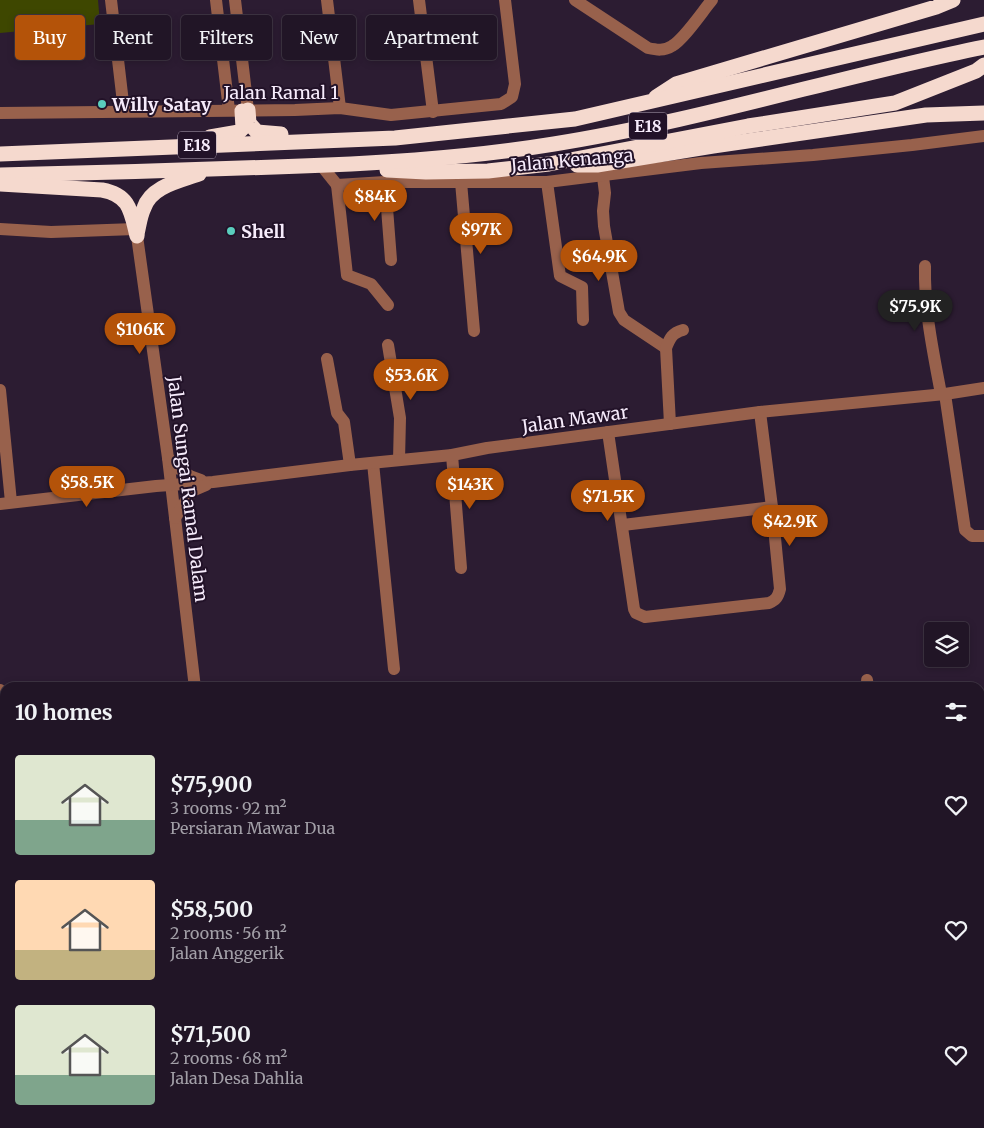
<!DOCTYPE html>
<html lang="en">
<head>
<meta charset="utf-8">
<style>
	:root { --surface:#211526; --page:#291e2e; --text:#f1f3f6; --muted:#a29fa7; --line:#3e3443; --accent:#b45309 }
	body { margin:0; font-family:Merriweather,serif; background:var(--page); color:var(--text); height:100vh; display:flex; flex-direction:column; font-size:19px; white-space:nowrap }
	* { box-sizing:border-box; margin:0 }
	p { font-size:16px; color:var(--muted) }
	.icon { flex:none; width:28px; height:28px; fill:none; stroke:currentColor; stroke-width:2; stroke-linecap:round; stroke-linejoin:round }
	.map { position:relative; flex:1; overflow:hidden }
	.sheet { position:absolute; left:0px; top:682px; width:985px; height:446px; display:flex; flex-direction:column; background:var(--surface); border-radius:15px 15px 0 0; box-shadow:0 2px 8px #0003,0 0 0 1px var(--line) }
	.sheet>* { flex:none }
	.banner { position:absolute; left:15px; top:15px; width:500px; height:45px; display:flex; gap:10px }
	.buttons { position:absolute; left:924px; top:622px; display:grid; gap:10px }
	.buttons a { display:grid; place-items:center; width:45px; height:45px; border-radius:5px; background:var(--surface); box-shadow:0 2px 8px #0003,0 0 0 1px var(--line); font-size:25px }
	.price { position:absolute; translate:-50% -42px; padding:0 11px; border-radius:18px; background:var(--accent); color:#fff; font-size:16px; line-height:32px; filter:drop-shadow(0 1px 2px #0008) }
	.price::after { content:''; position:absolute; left:50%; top:30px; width:15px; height:11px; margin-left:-8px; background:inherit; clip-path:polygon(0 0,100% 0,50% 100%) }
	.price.current { background:#222; color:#fff }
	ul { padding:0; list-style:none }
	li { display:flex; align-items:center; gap:15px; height:125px; padding:0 15px }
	li span { display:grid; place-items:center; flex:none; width:140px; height:100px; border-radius:5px; color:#555 }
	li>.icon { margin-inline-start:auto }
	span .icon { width:60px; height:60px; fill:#fffc; stroke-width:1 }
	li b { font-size:21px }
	h2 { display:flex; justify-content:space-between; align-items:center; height:60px; padding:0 15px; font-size:21px }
	.pill { padding:0 18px; border-radius:5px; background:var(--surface); box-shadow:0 2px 8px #0003,0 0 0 1px var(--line); font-size:18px; line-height:45px }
	.pill.current { background:var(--accent); color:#fff }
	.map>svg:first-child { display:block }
	.green { fill:#3e4700 }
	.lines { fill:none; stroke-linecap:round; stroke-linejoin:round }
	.minor { stroke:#98614c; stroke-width:12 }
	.highway { stroke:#f5d9ce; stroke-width:15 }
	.poi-dot { fill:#5acebd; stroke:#221228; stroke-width:2 }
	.labels { text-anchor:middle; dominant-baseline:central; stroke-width:4; stroke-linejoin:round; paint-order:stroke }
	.shield { fill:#221228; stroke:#b6aabc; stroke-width:1 }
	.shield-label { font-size:16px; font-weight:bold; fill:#f6ebfb }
	.street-label { font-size:18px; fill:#f6ebfb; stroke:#221228 }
	.poi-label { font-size:18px; font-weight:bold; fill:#f6ebfb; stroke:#221228; text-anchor:start }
</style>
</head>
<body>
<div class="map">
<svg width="984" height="1128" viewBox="0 0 984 1128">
	<rect width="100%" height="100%" fill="#2c1c32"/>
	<polygon class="green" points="0,0 98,0 100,24 0,33"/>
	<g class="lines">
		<g class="minor">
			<polyline points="111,0 124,111"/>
			<polyline points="216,0 229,110"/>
			<polyline points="235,0 248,110"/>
			<polyline points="327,0 340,108"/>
			<polyline points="419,0 433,112"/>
			<path d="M575,0l73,48c9,2 16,3 24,-2 12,-7 30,-34 40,-46"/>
			<polyline points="0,113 295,110 340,108 391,115 501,104 512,97 515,84 505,0"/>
			<polyline points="321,165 337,185"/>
			<polyline points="603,177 605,193 603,211 604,226 619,312 624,320 666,348"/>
			<polyline points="385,182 391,260"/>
			<polyline points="461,182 474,331"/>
			<polyline points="547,182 560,276 582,287 583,320"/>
			<polyline points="337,185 385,182 547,182 701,163 813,155 912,145 984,136"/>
			<polyline points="337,185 347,275 371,284 388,305"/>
			<polyline points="0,229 51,232 135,229"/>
			<polyline points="137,236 168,458 195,688"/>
			<path d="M925,266c-1,44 8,85 16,128"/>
			<polyline points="388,345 400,418 399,460"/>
			<polyline points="327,359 337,413 344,422 350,465"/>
			<polyline points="0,390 11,502"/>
			<polyline points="945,394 965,530 972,536 984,536"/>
			<path d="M670,424l-4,-76c4,-10 6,-15 17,-18"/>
			<path d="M608,432l26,177 2,4 9,4 124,-14c7,-3 9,-6 11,-14l-8,-82 -12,-95"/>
			<polyline points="452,455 461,568"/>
			<path d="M168,458c10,11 18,18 33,22"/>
			<polyline points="373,463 394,669"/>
			<polyline points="0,504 156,486 213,482 350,465 452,455 487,448 760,412 945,394 984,388"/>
			<polyline points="175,518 192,491 206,485"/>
			<polyline points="623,525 772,507"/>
			<polyline points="867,680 868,688"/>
			<polyline points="0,690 5,731"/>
			<polyline points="980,969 984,968"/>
			<polyline points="0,1035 5,1034"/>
			<polyline points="0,1094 5,1093"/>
			<polyline points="140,1124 141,1128"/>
			<polyline points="247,1124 247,1128"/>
			<polyline points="407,1124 408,1128"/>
			<polyline points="494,1124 495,1128"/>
			<polyline points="619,1124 619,1128"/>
			<polyline points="738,1124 739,1128"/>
			<polyline points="837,1124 837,1128"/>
			<polyline points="923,1124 924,1128"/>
		</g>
		<g class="highway">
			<polyline points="656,97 676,84 936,7 953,0"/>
			<polyline points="248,110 249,123 257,132 281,134"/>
			<polyline points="210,137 239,132 243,128 242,111"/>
			<polyline points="0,154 395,138 575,119 984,24"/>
			<polyline points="577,165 597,165 713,146 926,115 984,113"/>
			<polyline points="387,170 426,172 488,171 549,164 748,126 895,103 976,71 984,65"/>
			<path d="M0,175c92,-2 183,-5 275,-8 94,-3 187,-8 279,-23 145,-23 286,-68 430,-97"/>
			<path d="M0,184l102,6c28,5 29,22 35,46"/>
			<path d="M137,234c2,-8 3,-18 7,-26 7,-22 36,-27 55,-34"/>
		</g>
	</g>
	<g class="poi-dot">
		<circle cx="102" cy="104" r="5"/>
		<circle cx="231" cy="231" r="5"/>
	</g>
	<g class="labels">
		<g class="shield">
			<rect x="629" y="112.5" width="38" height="27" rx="4"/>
			<rect x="178" y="131.5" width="38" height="27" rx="4"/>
		</g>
		<g class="shield-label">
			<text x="648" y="126">E18</text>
			<text x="197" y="145">E18</text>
		</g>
		<g class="street-label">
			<text x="281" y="92">Jalan Ramal 1</text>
			<text transform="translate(572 160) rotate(-5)">Jalan Kenanga</text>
			<text transform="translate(575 419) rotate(-8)">Jalan Mawar</text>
			<text transform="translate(188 489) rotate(83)">Jalan Sungai Ramal Dalam</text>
		</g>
		<g class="poi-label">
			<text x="112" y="104">Willy Satay</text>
			<text x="241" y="231">Shell</text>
		</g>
	</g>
</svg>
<div class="buttons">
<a><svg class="icon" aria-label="layers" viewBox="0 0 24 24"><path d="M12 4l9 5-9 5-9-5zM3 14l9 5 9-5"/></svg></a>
</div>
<b class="price" style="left:375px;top:222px">$84K</b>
<b class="price" style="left:481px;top:255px">$97K</b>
<b class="price" style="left:599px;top:282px">$64.9K</b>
<b class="price current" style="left:915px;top:332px">$75.9K</b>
<b class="price" style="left:140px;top:355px">$106K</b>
<b class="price" style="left:411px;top:401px">$53.6K</b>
<b class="price" style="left:87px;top:508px">$58.5K</b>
<b class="price" style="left:470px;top:510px">$143K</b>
<b class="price" style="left:608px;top:522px">$71.5K</b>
<b class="price" style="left:790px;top:547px">$42.9K</b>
<div class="banner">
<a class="pill current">Buy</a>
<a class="pill">Rent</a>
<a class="pill">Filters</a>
<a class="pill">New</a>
<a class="pill">Apartment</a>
</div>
<section class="sheet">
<h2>10 homes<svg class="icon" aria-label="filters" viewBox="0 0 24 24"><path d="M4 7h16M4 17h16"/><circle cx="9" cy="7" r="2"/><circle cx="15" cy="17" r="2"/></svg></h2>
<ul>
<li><span style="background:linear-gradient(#dfe7d0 65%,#7fa58c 0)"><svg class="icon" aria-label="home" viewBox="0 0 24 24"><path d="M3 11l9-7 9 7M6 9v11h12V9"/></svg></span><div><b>$75,900</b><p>3 rooms · 92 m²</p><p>Persiaran Mawar Dua</p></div><svg class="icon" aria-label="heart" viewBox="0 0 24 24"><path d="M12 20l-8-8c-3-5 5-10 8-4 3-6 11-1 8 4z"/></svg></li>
<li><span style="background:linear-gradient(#ffd9b3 70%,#c2b280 0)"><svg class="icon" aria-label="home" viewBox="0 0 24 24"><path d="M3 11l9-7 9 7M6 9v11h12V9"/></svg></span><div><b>$58,500</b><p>2 rooms · 56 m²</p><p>Jalan Anggerik</p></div><svg class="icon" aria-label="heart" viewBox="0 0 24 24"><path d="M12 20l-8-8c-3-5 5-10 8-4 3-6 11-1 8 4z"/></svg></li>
<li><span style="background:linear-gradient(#dfe7d0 70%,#7fa58c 0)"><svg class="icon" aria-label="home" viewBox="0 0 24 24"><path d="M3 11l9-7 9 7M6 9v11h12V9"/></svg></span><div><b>$71,500</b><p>2 rooms · 68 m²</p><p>Jalan Desa Dahlia</p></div><svg class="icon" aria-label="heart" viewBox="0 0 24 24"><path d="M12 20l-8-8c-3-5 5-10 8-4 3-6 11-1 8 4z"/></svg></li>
</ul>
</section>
</div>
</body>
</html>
